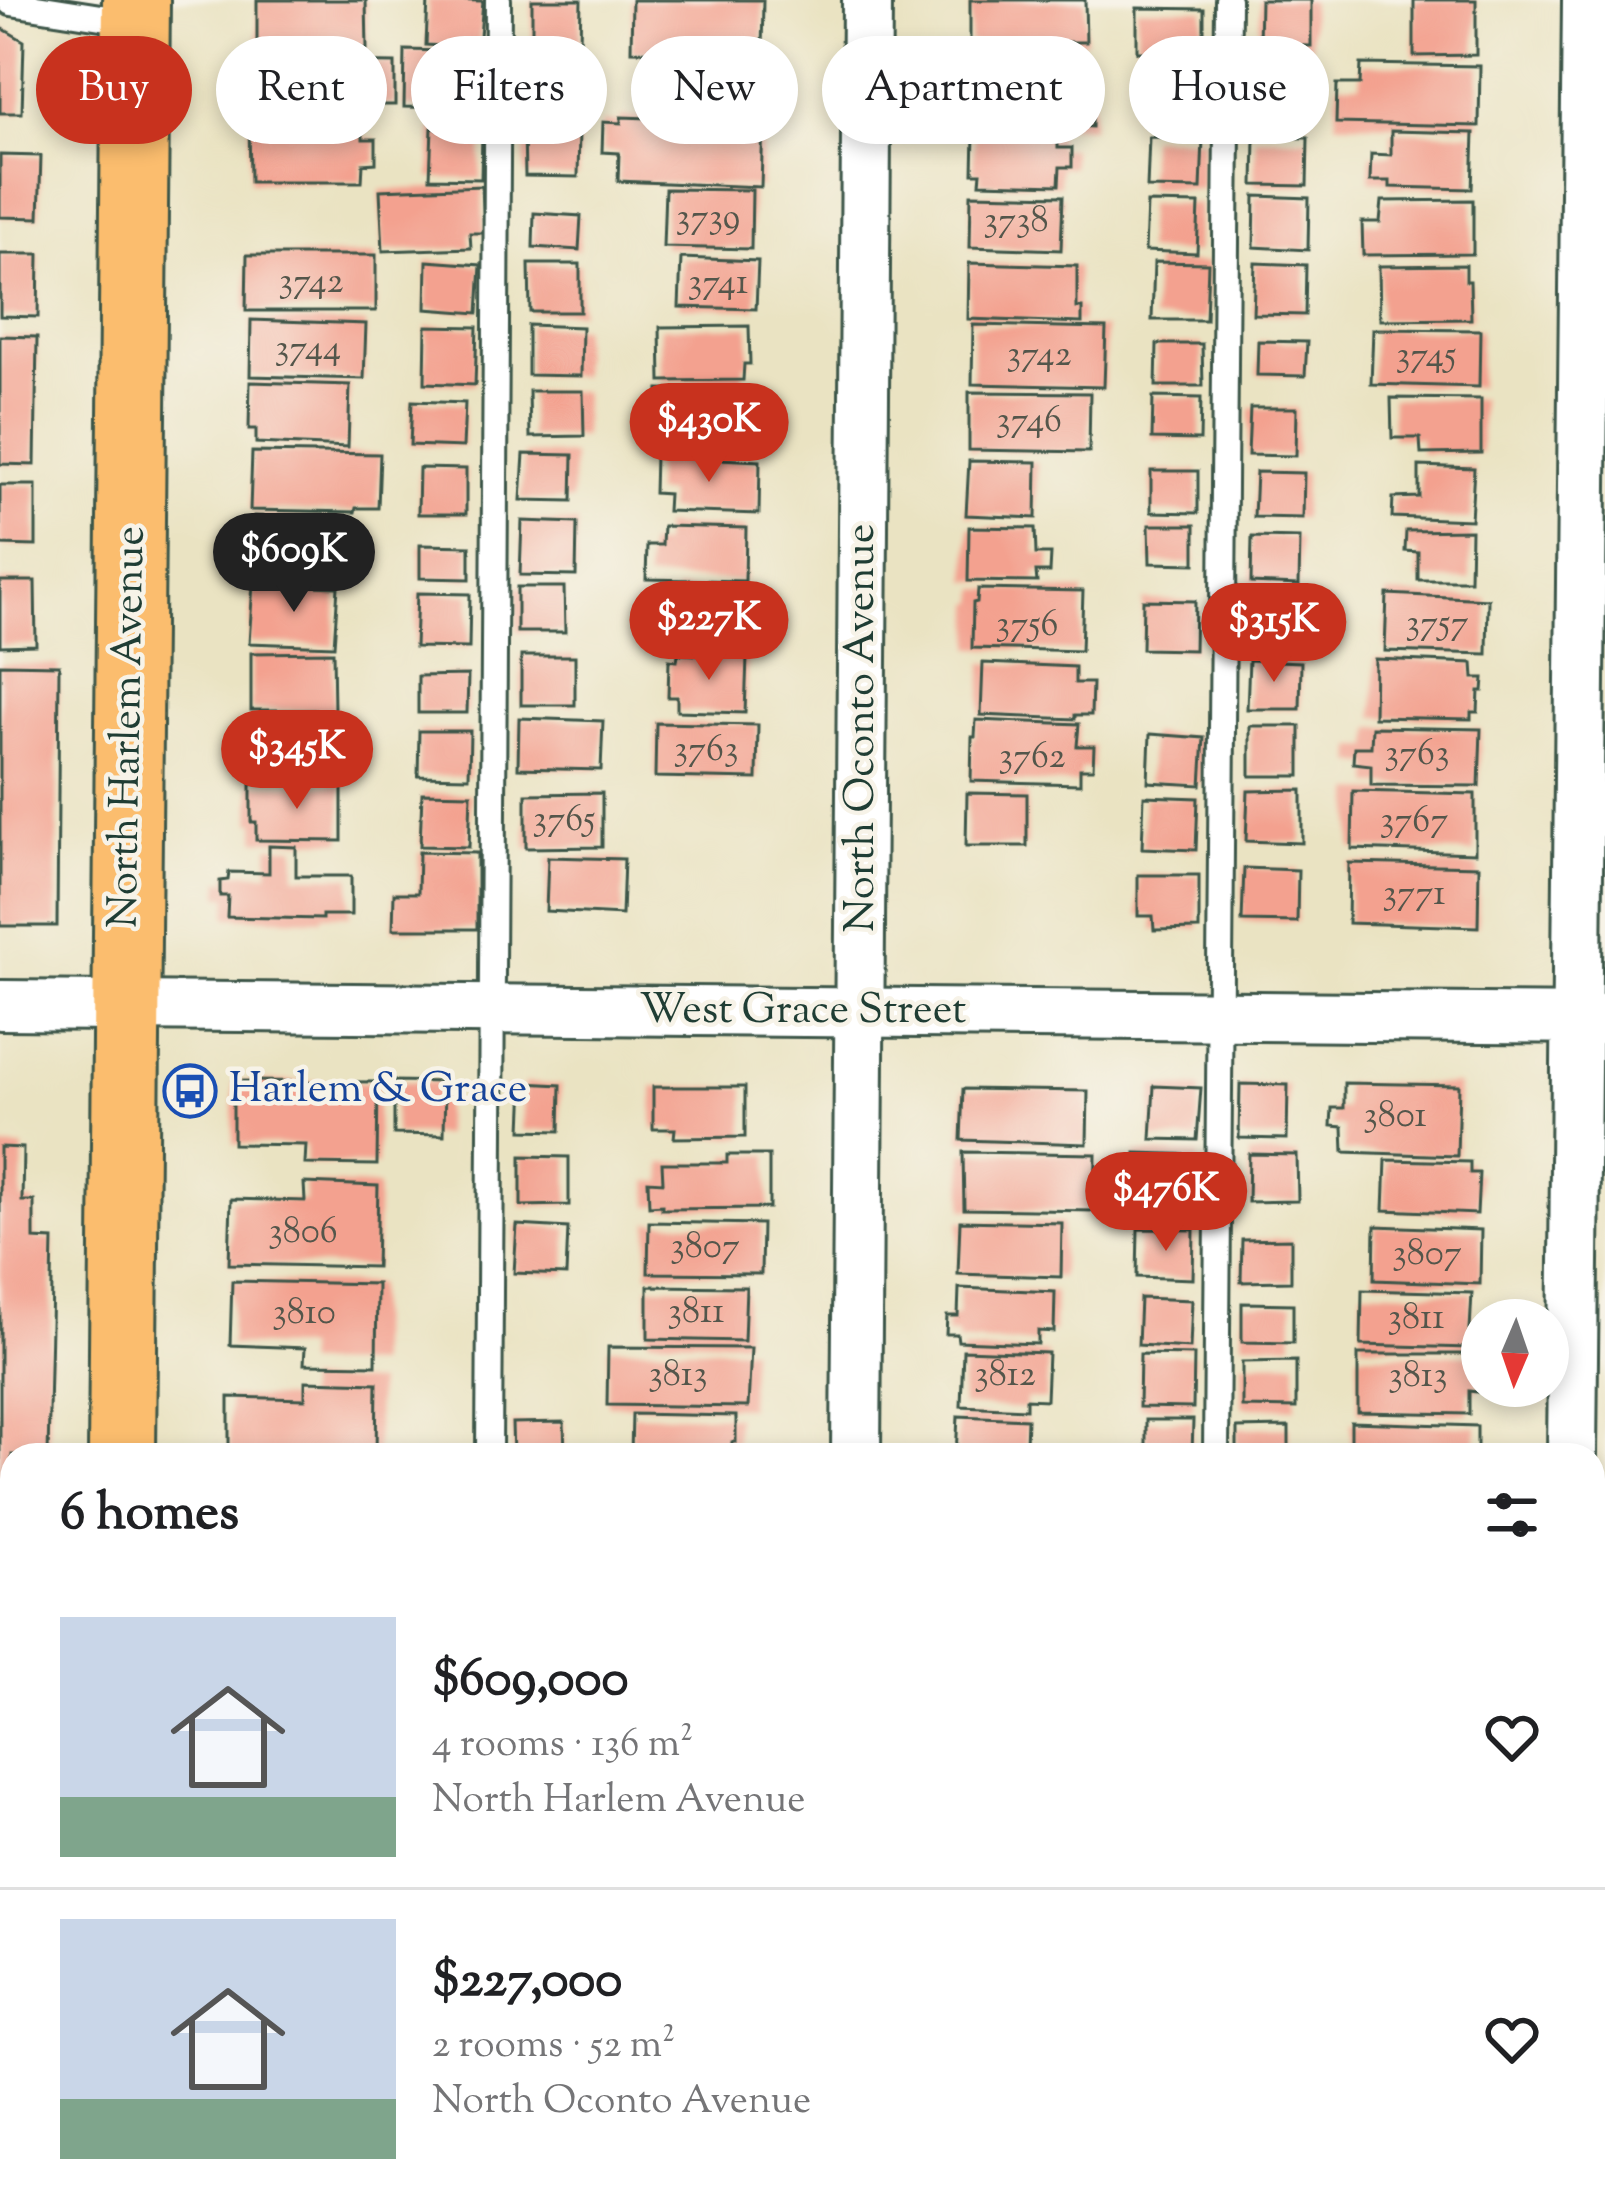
<!DOCTYPE html>
<html lang="en">
<head>
<meta charset="utf-8">
<style>
	:root { --surface:#fff; --page:#f6f6f6; --text:#202124; --muted:#757577; --line:#e0e0e0; --accent:#c8321e }
	body { margin:0; font-family:"Sorts Mill Goudy",serif; background:var(--page); color:var(--text); height:100vh; display:flex; flex-direction:column; font-size:45px; white-space:nowrap }
	* { box-sizing:border-box; margin:0 }
	p { font-size:39px; color:var(--muted) }
	.icon { flex:none; width:66px; height:66px; fill:none; stroke:currentColor; stroke-width:2; stroke-linecap:round; stroke-linejoin:round }
	.map { position:relative; flex:1; overflow:hidden }
	.details { position:absolute; left:0px; top:1443px; width:1605px; height:771px; display:flex; flex-direction:column; background:var(--surface); border-radius:36px 36px 0 0; box-shadow:0 6px 18px #0003 }
	.details>* { flex:none }
	.guide { position:absolute; left:36px; top:36px; width:1533px; height:108px; display:flex; gap:24px }
	.needle { width:78px; rotate:182deg }
	.tools { position:absolute; left:1461px; top:1299px; display:grid; gap:24px }
	.tools a { display:grid; place-items:center; width:108px; height:108px; border-radius:50%; background:var(--surface); box-shadow:0 6px 18px #0003; font-size:60px }
	.price { position:absolute; translate:-50% -102px; padding:0 27px; border-radius:42px; background:var(--accent); color:#fff; font-size:39px; line-height:78px; filter:drop-shadow(0 3px 6px #0008) }
	.price::after { content:''; position:absolute; left:50%; top:72px; width:36px; height:27px; margin-left:-18px; background:inherit; clip-path:polygon(0 0,100% 0,50% 100%) }
	.price.selected { background:#222; color:#fff }
	ul { padding:0; list-style:none }
	li { display:flex; align-items:center; gap:36px; height:300px; padding:0 60px }
	li+li { border-top:3px solid var(--line) }
	li span { display:grid; place-items:center; flex:none; width:336px; height:240px; border-radius:0px; color:#555 }
	li>.icon { margin-inline-start:auto }
	span .icon { width:144px; height:144px; fill:#fffc; stroke-width:1 }
	li b { font-size:51px }
	h2 { display:flex; justify-content:space-between; align-items:center; height:144px; padding:0 60px; font-size:51px }
	.chip { padding:0 42px; border-radius:54px; background:var(--surface); box-shadow:0 6px 18px #0003; font-size:42px; line-height:108px }
	.chip.selected { background:var(--accent); color:#fff }
	.map>svg:first-child { display:block }
	.building { fill:#f3a18f }
	.lines { fill:none; stroke-linecap:round; stroke-linejoin:round }
	.service-casing { stroke:#3d5649; stroke-width:30 }
	.minor-casing { stroke:#3d5649; stroke-width:54 }
	.primary-casing { stroke:#3d5649; stroke-width:72 }
	.service { stroke:#fff; stroke-width:24 }
	.minor { stroke:#fff; stroke-width:48 }
	.primary { stroke:#fbbd6e; stroke-width:66 }
	.labels { text-anchor:middle; dominant-baseline:central; stroke-width:9; stroke-linejoin:round; paint-order:stroke }
	.number-label { font-size:36px; fill:#54564b }
	.street-label { font-size:42px; fill:#1f3d34; stroke:#f7f3e8 }
	.transit-label { font-size:42px; fill:#164399; stroke:#f7f3e8; text-anchor:start }
</style>
</head>
<body>
<div class="map">
<svg width="1605" height="2212" viewBox="0 0 1605 2212">
	<rect width="100%" height="100%" fill="#f7f3e8"/>
	<filter id="ink" filterUnits="userSpaceOnUse"><feTurbulence type="fractalNoise" baseFrequency=".00833" numOctaves="2"/><feDisplacementMap in="SourceGraphic" scale="24" xChannelSelector="R" yChannelSelector="G"/><feConvolveMatrix kernelMatrix="1 2 1 2 8 2 1 2 1" color-interpolation-filters="sRGB"/></filter>
	<filter id="wash" filterUnits="userSpaceOnUse"><feTurbulence type="fractalNoise" baseFrequency=".004" numOctaves="4" result="noise"/><feDisplacementMap in="SourceGraphic" scale="48" xChannelSelector="R" yChannelSelector="G"/><feGaussianBlur stdDeviation="2.7" result="paint"/><feColorMatrix in="noise" values="0 0 0 0 0 0 0 0 0 0 0 0 0 0 0 0 0 1.4 0 .05"/><feComposite in="paint" operator="in"/></filter>
	<g filter="url(#wash)">
		<rect width="100%" height="100%" fill="#eae3c2"/>
		<g id="blocks">
			<g class="building">
				<polygon points="257,0 366,0 367,49 257,48"/>
				<polygon points="428,0 483,1 479,48 426,45"/>
				<polygon points="532,0 581,0 580,44 532,42"/>
				<polygon points="632,0 763,0 762,53 631,51"/>
				<polygon points="970,0 1085,0 1086,42 1064,42 1064,48 986,47 986,43 970,43"/>
				<polygon points="1260,0 1311,0 1311,46 1259,45"/>
				<polygon points="1414,0 1476,0 1476,55 1414,56"/>
				<polygon points="1137,8 1204,9 1204,52 1137,52"/>
				<polygon points="0,27 24,41 22,113 0,113"/>
				<polygon points="405,50 481,52 480,116 451,115 451,108 404,107"/>
				<polygon points="525,60 589,62 587,117 523,116"/>
				<polygon points="256,61 395,63 395,105 377,105 377,116 256,115"/>
				<polygon points="987,64 1093,68 1092,127 969,120 972,68 987,69"/>
				<polygon points="1361,64 1480,66 1479,126 1336,123 1337,84 1360,84"/>
				<polygon points="1154,70 1207,70 1207,124 1153,123"/>
				<polygon points="1258,70 1309,72 1308,121 1257,119"/>
				<polygon points="621,117 763,122 761,187 618,181 619,153 602,152 603,122 621,123"/>
				<polygon points="363,118 363,139 376,139 376,163 363,164 362,182 250,182 249,119"/>
				<polygon points="432,128 482,131 481,179 430,178"/>
				<polygon points="979,129 1058,131 1058,148 1072,148 1072,167 1060,167 1059,185 980,183 981,173 973,173 974,134 979,134"/>
				<polygon points="524,130 579,130 578,177 525,176"/>
				<polygon points="1391,131 1474,133 1472,189 1390,187 1390,181 1370,181 1371,154 1391,155"/>
				<polygon points="1149,137 1203,138 1201,189 1147,188"/>
				<polygon points="1255,137 1308,138 1307,186 1254,185"/>
				<polygon points="0,155 41,156 39,218 0,217"/>
				<polygon points="482,186 484,233 470,233 471,248 383,251 380,190"/>
				<polygon points="665,189 752,190 751,249 663,247"/>
				<polygon points="971,194 1063,196 1061,250 970,247"/>
				<polygon points="1255,196 1309,198 1308,250 1254,247"/>
				<polygon points="1473,200 1473,254 1363,255 1362,222 1380,222 1382,201"/>
				<polygon points="1147,203 1199,204 1197,253 1145,251"/>
				<polygon points="534,213 581,216 579,250 533,247"/>
				<polygon points="0,254 39,254 38,317 0,316"/>
				<polygon points="247,255 376,255 376,311 246,311"/>
				<polygon points="681,258 758,261 756,309 679,307"/>
				<polygon points="427,261 481,265 478,313 426,309"/>
				<polygon points="1154,262 1208,263 1206,320 1152,320"/>
				<polygon points="969,263 1077,266 1077,308 1082,308 1082,323 968,319"/>
				<polygon points="1255,263 1306,265 1305,315 1253,314"/>
				<polygon points="529,264 580,264 580,312 530,312"/>
				<polygon points="1466,265 1466,281 1470,281 1471,319 1380,320 1379,266"/>
				<polygon points="251,320 366,324 364,379 250,376"/>
				<polygon points="528,325 582,327 581,376 528,375"/>
				<polygon points="973,325 1106,328 1104,387 972,384"/>
				<polygon points="426,326 477,327 475,385 425,383"/>
				<polygon points="749,326 750,364 744,364 743,380 661,381 660,327"/>
				<polygon points="1373,329 1480,330 1479,387 1371,384"/>
				<polygon points="0,336 37,337 35,465 0,464"/>
				<polygon points="1258,341 1307,342 1305,376 1257,375"/>
				<polygon points="1157,344 1202,344 1203,386 1156,386"/>
				<polygon points="250,382 350,385 348,447 256,443 256,429 249,429"/>
				<polygon points="659,389 747,392 746,449 658,446"/>
				<polygon points="529,391 583,391 584,436 530,437"/>
				<polygon points="969,392 1090,393 1089,452 969,450"/>
				<polygon points="1153,397 1201,398 1200,440 1152,439"/>
				<polygon points="1391,398 1481,399 1481,453 1421,454 1420,438 1392,438"/>
				<polygon points="412,401 465,403 463,447 410,445"/>
				<polygon points="1250,408 1297,408 1296,456 1248,455"/>
				<polygon points="252,452 380,454 378,508 356,508 355,512 250,510"/>
				<polygon points="524,454 573,455 572,501 521,500"/>
				<polygon points="655,456 760,461 759,514 667,511 668,494 654,493"/>
				<polygon points="969,461 1037,462 1036,518 966,515"/>
				<polygon points="1419,466 1474,468 1471,520 1392,517 1393,498 1419,497"/>
				<polygon points="419,468 466,469 466,514 418,514"/>
				<polygon points="1151,471 1198,471 1198,513 1151,512"/>
				<polygon points="1256,472 1304,473 1303,518 1254,517"/>
				<polygon points="0,485 36,485 36,546 0,545"/>
				<polygon points="254,516 335,519 334,541 364,542 363,568 334,567 334,580 252,576"/>
				<polygon points="522,521 577,523 576,576 520,575"/>
				<polygon points="1149,525 1195,525 1195,564 1150,563"/>
				<polygon points="663,526 746,528 745,581 646,579 647,545 662,545"/>
				<polygon points="969,527 1035,528 1036,554 1051,554 1050,572 1036,572 1037,582 968,581"/>
				<polygon points="1471,530 1470,580 1418,580 1418,552 1405,551 1406,531"/>
				<polygon points="1252,537 1300,538 1299,585 1251,583"/>
				<polygon points="420,545 470,546 470,579 420,578"/>
				<polygon points="0,581 35,581 36,645 0,646"/>
				<polygon points="253,584 338,587 334,646 249,643"/>
				<polygon points="517,587 564,587 565,632 517,632"/>
				<polygon points="978,589 1083,591 1081,651 972,648 973,603 977,602"/>
				<polygon points="676,590 749,590 749,645 658,645 659,609 676,608"/>
				<polygon points="417,593 470,594 469,648 415,647"/>
				<polygon points="1387,594 1488,599 1487,654 1385,651"/>
				<polygon points="1143,600 1195,601 1194,650 1142,649"/>
				<polygon points="333,652 334,710 251,710 251,653"/>
				<polygon points="678,654 747,657 745,713 677,711 677,697 668,697 669,660 677,661"/>
				<rect x="521" y="656" width="54" height="49"/>
				<polygon points="1375,659 1473,663 1474,678 1484,678 1483,691 1479,691 1478,712 1471,712 1471,719 1374,717"/>
				<polygon points="1249,660 1301,662 1300,709 1247,709"/>
				<polygon points="983,663 1075,667 1075,683 1092,683 1091,715 1075,715 1075,719 981,715"/>
				<polygon points="0,664 59,665 57,926 0,926"/>
				<polygon points="468,675 467,713 418,713 418,676"/>
				<polygon points="254,718 342,720 341,775 252,774"/>
				<polygon points="519,718 603,721 601,770 518,768"/>
				<polygon points="976,720 1079,724 1077,746 1094,746 1093,769 1080,769 1080,784 971,781 972,737 975,737"/>
				<polygon points="656,723 758,725 757,779 655,777"/>
				<rect x="1250" y="726" width="50" height="50"/>
				<polygon points="1372,727 1481,729 1479,786 1371,785 1371,765 1353,763 1354,747 1371,747"/>
				<polygon points="419,731 470,731 469,777 418,776"/>
				<polygon points="1150,734 1204,738 1201,785 1148,782"/>
				<polygon points="251,784 342,785 342,841 256,840 256,822 251,822"/>
				<polygon points="1302,790 1302,843 1246,841 1248,791"/>
				<polygon points="1353,791 1475,794 1475,853 1352,849"/>
				<polygon points="422,793 471,794 469,847 420,846"/>
				<polygon points="602,793 602,847 526,848 526,794"/>
				<polygon points="967,793 1027,794 1027,846 966,846"/>
				<polygon points="1144,796 1198,798 1196,850 1142,848"/>
				<polygon points="269,846 296,847 296,876 351,876 351,915 322,915 322,919 227,917 228,896 220,896 220,881 228,880 229,872 269,873"/>
				<polygon points="419,852 477,853 477,929 393,929 394,893 418,893"/>
				<polygon points="548,857 624,859 622,915 546,911"/>
				<polygon points="1349,863 1479,866 1478,927 1348,923"/>
				<polygon points="1244,868 1298,870 1297,922 1242,921"/>
				<polygon points="1138,875 1199,875 1199,929 1154,930 1153,916 1138,916"/>
				<polygon points="233,1081 378,1082 377,1165 305,1164 306,1145 233,1144"/>
				<polygon points="394,1081 445,1082 444,1135 394,1134"/>
				<polygon points="524,1083 561,1085 560,1131 522,1130"/>
				<polygon points="1344,1083 1459,1085 1457,1156 1344,1152 1343,1127 1331,1126 1332,1108 1344,1108"/>
				<polygon points="1240,1084 1288,1085 1287,1139 1239,1138"/>
				<polygon points="1154,1086 1201,1088 1197,1140 1151,1139"/>
				<polygon points="653,1087 745,1087 745,1137 674,1138 675,1129 653,1129"/>
				<polygon points="963,1089 1088,1091 1087,1144 961,1140"/>
				<polygon points="0,1147 23,1148 22,1201 34,1201 34,1239 53,1240 48,1455 12,1455 12,1624 0,1624"/>
				<polygon points="963,1152 1096,1154 1095,1211 964,1209"/>
				<polygon points="1136,1153 1199,1155 1197,1204 1134,1201"/>
				<polygon points="1249,1154 1297,1155 1298,1201 1248,1202"/>
				<polygon points="727,1155 769,1155 769,1208 662,1209 662,1205 649,1206 648,1181 663,1182 662,1163 727,1163"/>
				<polygon points="521,1156 569,1157 569,1205 521,1206"/>
				<polygon points="1386,1160 1470,1162 1470,1173 1479,1173 1477,1214 1384,1210"/>
				<polygon points="304,1183 378,1186 376,1267 229,1264 231,1199 305,1201"/>
				<polygon points="960,1221 1062,1223 1061,1277 958,1274"/>
				<polygon points="649,1222 762,1224 761,1274 648,1273"/>
				<polygon points="517,1225 568,1228 566,1275 514,1273"/>
				<polygon points="1375,1226 1481,1230 1480,1284 1374,1280"/>
				<polygon points="1138,1229 1194,1230 1193,1279 1137,1277"/>
				<polygon points="1291,1239 1291,1281 1241,1282 1242,1240"/>
				<polygon points="232,1281 377,1284 376,1365 304,1364 305,1348 230,1345"/>
				<polygon points="648,1286 746,1287 744,1341 648,1339"/>
				<polygon points="959,1288 1055,1292 1054,1332 1038,1331 1038,1344 958,1341 957,1334 946,1334 947,1316 958,1316"/>
				<polygon points="1362,1290 1472,1293 1469,1348 1361,1345"/>
				<polygon points="1140,1298 1192,1300 1190,1348 1138,1345"/>
				<polygon points="1242,1303 1293,1304 1293,1343 1242,1342"/>
				<polygon points="608,1347 751,1348 748,1407 607,1405"/>
				<polygon points="963,1350 1048,1353 1046,1400 1026,1399 1026,1409 961,1406"/>
				<polygon points="1140,1354 1194,1355 1193,1408 1139,1407"/>
				<polygon points="1358,1354 1470,1354 1479,1364 1477,1392 1469,1391 1469,1414 1358,1412"/>
				<polygon points="1296,1361 1296,1408 1242,1407 1242,1362"/>
				<polygon points="305,1381 377,1383 376,1455 229,1455 229,1397 305,1399"/>
				<polygon points="632,1414 736,1416 736,1442 732,1442 731,1455 631,1455"/>
				<polygon points="958,1416 1027,1419 1026,1444 1047,1445 1046,1455 956,1455"/>
				<polygon points="1146,1420 1193,1420 1192,1455 1146,1455"/>
				<polygon points="564,1422 565,1455 513,1455 512,1423"/>
				<polygon points="1351,1422 1477,1426 1477,1455 1351,1455"/>
				<polygon points="1289,1427 1289,1455 1237,1455 1237,1428"/>
				<rect x="0" y="1679" width="12" height="89"/>
				<rect x="0" y="1780" width="12" height="62"/>
				<rect x="0" y="1907" width="12" height="74"/>
				<rect x="0" y="2012" width="12" height="109"/>
				<polygon points="0,2141 12,2141 12,2202 30,2202 30,2212 0,2212"/>
				<polygon points="287,2202 329,2202 329,2209 286,2210"/>
				<polygon points="1125,2202 1182,2202 1182,2208 1125,2207"/>
				<polygon points="1236,2202 1316,2202 1316,2207 1237,2210"/>
			</g>
		</g>
	</g>
	<g filter="url(#ink)">
		<use href="#blocks" fill-opacity="0" stroke="#3d5649" stroke-width="3"/>
		<g class="lines">
			<g class="service-casing">
				<g id="service">
					<polyline points="11,0 11,3 133,22"/>
					<polyline points="489,1455 498,0"/>
					<polyline points="1216,1455 1228,0"/>
					<polyline points="484,2212 484,2202"/>
					<polyline points="1209,2212 1209,2202"/>
				</g>
			</g>
			<g class="minor-casing">
				<g id="minor">
					<polyline points="0,1005 1605,1019"/>
					<polyline points="856,1455 867,0"/>
					<polyline points="1572,1455 1587,0"/>
					<polyline points="847,2212 847,2202"/>
					<polyline points="1565,2212 1565,2202"/>
				</g>
			</g>
			<g class="primary-casing">
				<g id="primary">
					<polyline points="122,1455 136,0"/>
					<polyline points="114,2212 114,2202"/>
				</g>
			</g>
			<use href="#service" class="service"/>
			<use href="#minor" class="minor"/>
			<use href="#primary" class="primary"/>
		</g>
	</g>
	<defs>
		<g id="bus-ring" transform="scale(2.7)"><circle r="9.5" fill="#f7f3e8" stroke="#1a4fb4" stroke-width="1.5"/><path d="M-5-6H5V4H4V6H2V4H-2V6H-4V4H-5ZM-3.5-4V0h7V-4ZM-3.5 1.2v1.5H-2V1.2ZM2 1.2v1.5H3.5V1.2Z" fill="#1a4fb4"/></g>
	</defs>
	<g fill-rule="evenodd">
		<use href="#bus-ring" x="190" y="1091"/>
	</g>
	<g class="labels">
		<g class="number-label">
			<text x="708" y="219">3739</text>
			<text x="1016" y="222">3738</text>
			<text x="311" y="283">3742</text>
			<text x="718" y="284">3741</text>
			<text x="308" y="350">3744</text>
			<text x="1039" y="356">3742</text>
			<text x="1426" y="357">3745</text>
			<text x="1029" y="422">3746</text>
			<text x="1437" y="625">3757</text>
			<text x="1027" y="626">3756</text>
			<text x="706" y="751">3763</text>
			<text x="1417" y="755">3763</text>
			<text x="1032" y="758">3762</text>
			<text x="564" y="821">3765</text>
			<text x="1414" y="822">3767</text>
			<text x="1414" y="895">3771</text>
			<text x="1395" y="1117">3801</text>
			<text x="303" y="1233">3806</text>
			<text x="705" y="1248">3807</text>
			<text x="1427" y="1255">3807</text>
			<text x="696" y="1313">3811</text>
			<text x="304" y="1314">3810</text>
			<text x="1416" y="1319">3811</text>
			<text x="678" y="1376">3813</text>
			<text x="1005" y="1376">3812</text>
			<text x="1418" y="1377">3813</text>
		</g>
		<g class="street-label">
			<text transform="translate(129 727) rotate(-89)">North Harlem Avenue</text>
			<text transform="translate(863 728) rotate(-90)">North Oconto Avenue</text>
			<text x="803" y="1012">West Grace Street</text>
		</g>
		<g class="transit-label">
			<text x="229" y="1091">Harlem &amp; Grace</text>
		</g>
	</g>
</svg>
<div class="tools">
<a><svg class="needle" viewBox="-14 -14 28 28"><path d="M0-13l5 13h-10z" fill="#e53935"/><path d="M0 13l5-13h-10z" fill="#757577"/></svg></a>
</div>
<b class="price" style="left:709px;top:485px">$430K</b>
<b class="price selected" style="left:294px;top:615px">$609K</b>
<b class="price" style="left:709px;top:683px">$227K</b>
<b class="price" style="left:1274px;top:685px">$315K</b>
<b class="price" style="left:297px;top:812px">$345K</b>
<b class="price" style="left:1166px;top:1254px">$476K</b>
<div class="guide">
<a class="chip selected">Buy</a>
<a class="chip">Rent</a>
<a class="chip">Filters</a>
<a class="chip">New</a>
<a class="chip">Apartment</a>
<a class="chip">House</a>
</div>
<section class="details">
<h2>6 homes<svg class="icon" aria-label="filters" viewBox="0 0 24 24"><path d="M4 7h16M4 17h16"/><circle cx="9" cy="7" r="2"/><circle cx="15" cy="17" r="2"/></svg></h2>
<ul>
<li><span style="background:linear-gradient(#c9d6e8 75%,#7fa58c 0)"><svg class="icon" aria-label="home" viewBox="0 0 24 24"><path d="M3 11l9-7 9 7M6 9v11h12V9"/></svg></span><div><b>$609,000</b><p>4 rooms · 136 m²</p><p>North Harlem Avenue</p></div><svg class="icon" aria-label="heart" viewBox="0 0 24 24"><path d="M12 20l-8-8c-3-5 5-10 8-4 3-6 11-1 8 4z"/></svg></li>
<li><span style="background:linear-gradient(#c9d6e8 75%,#7fa58c 0)"><svg class="icon" aria-label="home" viewBox="0 0 24 24"><path d="M3 11l9-7 9 7M6 9v11h12V9"/></svg></span><div><b>$227,000</b><p>2 rooms · 52 m²</p><p>North Oconto Avenue</p></div><svg class="icon" aria-label="heart" viewBox="0 0 24 24"><path d="M12 20l-8-8c-3-5 5-10 8-4 3-6 11-1 8 4z"/></svg></li>
</ul>
</section>
</div>
</body>
</html>
